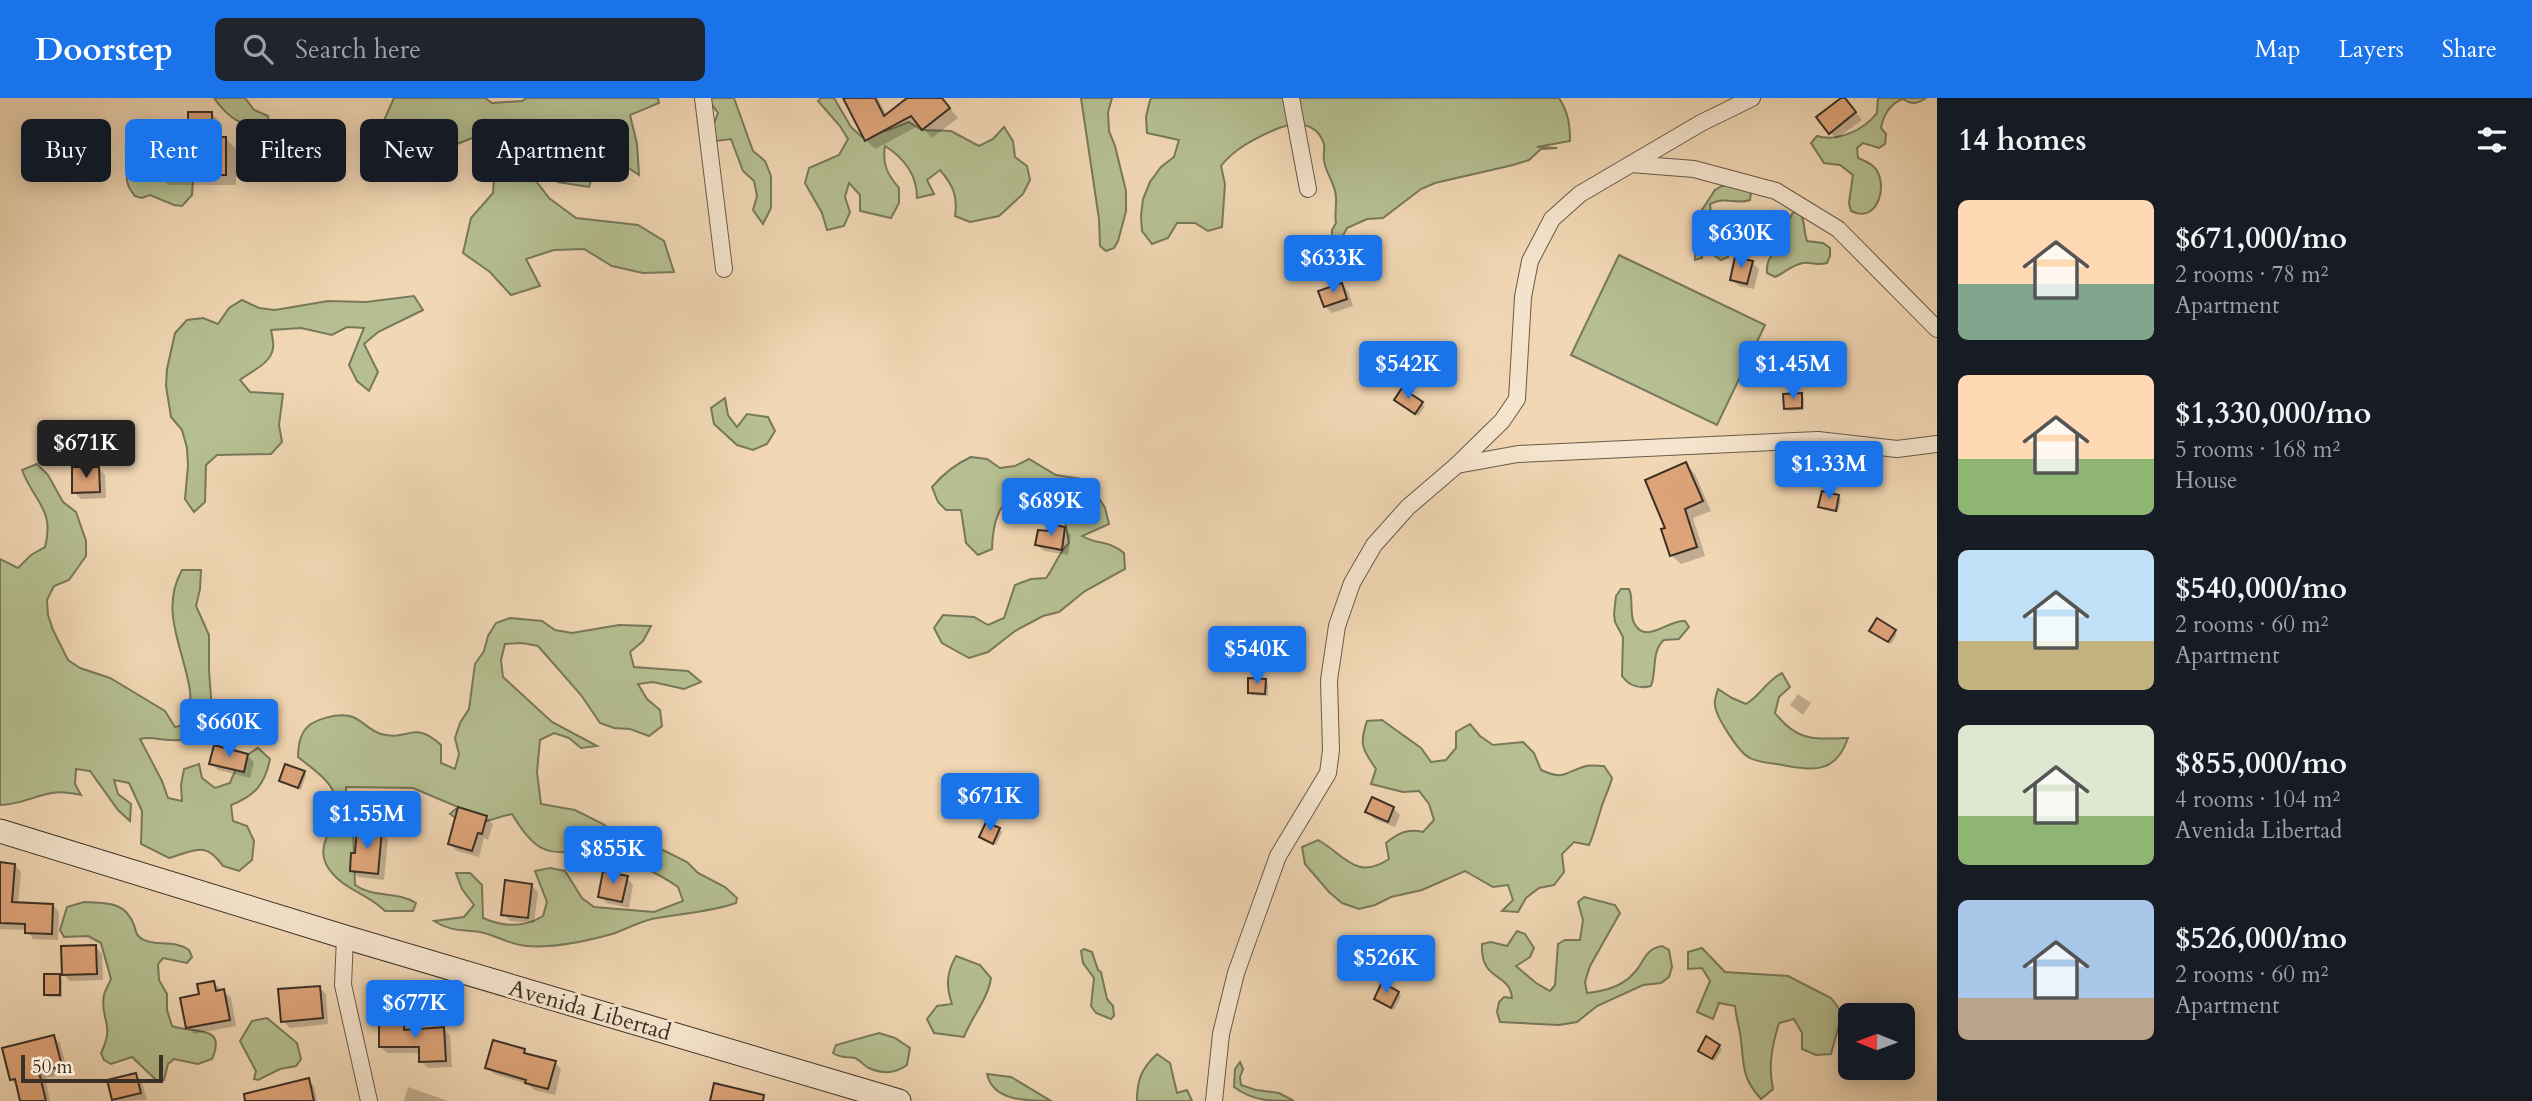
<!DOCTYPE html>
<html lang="en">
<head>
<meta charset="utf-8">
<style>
	:root { --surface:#171b24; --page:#20242c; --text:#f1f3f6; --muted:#9ea1a6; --accent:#1a73e8 }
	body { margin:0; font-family:Cardo,serif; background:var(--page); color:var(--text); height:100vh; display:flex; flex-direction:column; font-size:26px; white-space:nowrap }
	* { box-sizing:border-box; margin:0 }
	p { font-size:23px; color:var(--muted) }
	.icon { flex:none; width:38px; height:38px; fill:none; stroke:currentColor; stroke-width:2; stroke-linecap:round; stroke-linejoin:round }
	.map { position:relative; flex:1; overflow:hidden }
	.sheet { display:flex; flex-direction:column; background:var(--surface); width:595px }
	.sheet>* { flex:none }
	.banner { position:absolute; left:21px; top:21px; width:665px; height:63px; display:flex; gap:14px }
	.needle { width:46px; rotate:271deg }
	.controls { position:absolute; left:1838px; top:905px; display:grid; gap:14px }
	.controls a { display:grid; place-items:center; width:77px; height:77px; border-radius:10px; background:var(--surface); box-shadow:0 4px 18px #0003; font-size:35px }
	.scale { position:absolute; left:21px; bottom:18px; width:142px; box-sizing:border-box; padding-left:7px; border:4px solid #3b3026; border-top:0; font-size:19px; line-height:24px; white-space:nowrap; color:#3b3026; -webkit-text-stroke:5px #f6e5ce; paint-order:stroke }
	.price { position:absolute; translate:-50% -60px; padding:0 16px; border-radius:7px; background:var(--accent); color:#fff; font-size:23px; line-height:46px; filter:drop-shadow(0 2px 4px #0008) }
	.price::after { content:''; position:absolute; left:50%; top:42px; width:21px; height:16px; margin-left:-10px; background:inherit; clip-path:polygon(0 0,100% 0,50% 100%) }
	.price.active { background:#222; color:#fff }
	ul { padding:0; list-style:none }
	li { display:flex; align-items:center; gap:21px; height:175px; padding:0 21px }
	li span { display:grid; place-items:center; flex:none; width:196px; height:140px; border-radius:10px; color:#555 }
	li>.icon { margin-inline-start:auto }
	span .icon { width:84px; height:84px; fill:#fffc; stroke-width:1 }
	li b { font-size:30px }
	h2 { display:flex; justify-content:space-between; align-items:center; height:84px; padding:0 21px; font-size:30px }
	.chip { padding:0 24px; border-radius:10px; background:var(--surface); box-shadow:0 4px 18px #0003; font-size:24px; line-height:63px }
	.chip.active { background:var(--accent); color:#fff }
	header { display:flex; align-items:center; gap:42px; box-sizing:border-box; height:98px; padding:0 35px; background:var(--accent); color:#fff }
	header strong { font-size:33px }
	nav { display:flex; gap:38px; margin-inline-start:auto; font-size:24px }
	.search { width:490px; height:63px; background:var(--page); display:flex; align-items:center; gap:18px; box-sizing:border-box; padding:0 24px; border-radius:10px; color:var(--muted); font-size:26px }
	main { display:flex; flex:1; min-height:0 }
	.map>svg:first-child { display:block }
	.green { fill:#b5bf91; stroke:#78785c; stroke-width:2 }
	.shadow { fill:#0003 }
	.building { fill:#dfa57a; stroke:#3b3026; stroke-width:2 }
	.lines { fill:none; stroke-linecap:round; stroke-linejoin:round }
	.street-casing { stroke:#685a4a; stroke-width:18 }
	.secondary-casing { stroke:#3b3026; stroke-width:25 }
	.street { stroke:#f6e5ce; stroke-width:16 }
	.secondary { stroke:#f6e5ce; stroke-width:23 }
	.labels { text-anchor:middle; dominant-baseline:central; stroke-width:6; stroke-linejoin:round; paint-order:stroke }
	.street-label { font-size:23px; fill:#3b3026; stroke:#f6e5ce }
</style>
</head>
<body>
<header>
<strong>Doorstep</strong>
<div class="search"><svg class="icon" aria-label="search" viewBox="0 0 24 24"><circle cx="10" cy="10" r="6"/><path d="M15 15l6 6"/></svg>Search here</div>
<nav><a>Map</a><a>Layers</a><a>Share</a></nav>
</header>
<main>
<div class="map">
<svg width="1937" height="1003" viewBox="0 0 1937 1003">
	<rect width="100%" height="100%" fill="#f1d7b4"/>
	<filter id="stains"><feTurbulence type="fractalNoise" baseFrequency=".00286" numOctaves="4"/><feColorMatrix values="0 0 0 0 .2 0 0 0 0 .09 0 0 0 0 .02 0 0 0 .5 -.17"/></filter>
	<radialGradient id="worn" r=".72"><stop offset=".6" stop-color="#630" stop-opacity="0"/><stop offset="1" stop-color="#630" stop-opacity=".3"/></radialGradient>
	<g class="green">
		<path d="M214,0h31l9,12 14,6 1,16c-27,-8 -38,-10 -55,-34z"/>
		<polygon points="394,0 485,0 492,5 522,3 527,0 658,0 659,5 630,17 637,46 639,77 613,59 599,32 598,61 589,89 558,84 550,53 530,75 549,100 576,120 638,127 664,143 674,174 643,175 612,168 584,151 554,152 526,161 540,188 511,197 490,174 463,155 471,120 493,95 495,64 477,38 450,49 423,68 393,59 380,31"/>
		<polygon points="707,0 734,0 753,53 765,63 771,78 771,110 763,126 753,112 757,98 754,83 743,73 731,41 716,43 713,28 718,15"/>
		<path d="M821,0h13l17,29 11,10c16,-2 32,-9 47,-15l13,8 29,1 28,15 14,-7 11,-12 9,14 2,16 12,9 3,14 -7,14 -24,22 -29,6 -15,-6c3,-20 -2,-31 -15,-46l-13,10 7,14 -17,4c0,-23 -13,-40 -32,-52 -3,18 2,28 14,42v15l-8,15 -31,-7v-16l-11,-12 -4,14 5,15 -6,14 -17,4 -5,-17 -17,-30 4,-15 30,-13 9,-16 -8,-13 -22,-25z"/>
		<polygon points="1081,0 1112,0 1108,14 1109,33 1115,48 1126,93 1126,113 1118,143 1114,150 1106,153 1100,148 1099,121"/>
		<path d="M1152,0h407c9,14 11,26 11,43l-33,6 20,1 -16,1 -12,11 -16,5 -78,18 -14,6 -38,29 -16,1 -20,9 -8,15 -7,5v-18l4,-7c-2,-11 2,-22 -1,-32 -2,-10 -10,-20 -11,-31 -1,-5 1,-11 0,-16 -8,-24 -31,-22 -50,-14 -20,9 -40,19 -53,36l4,18 -3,43 -14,4 -13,-8h-18l-9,15 -16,6 -10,-13 -1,-15 2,-17 7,-17 11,-15 13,-10 5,-17 -32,-7 -1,-16 4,-17z"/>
		<path d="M1878,0h48c-9,6 -14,7 -23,1 -13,4 -20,17 -22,29l5,6 -1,10 -6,4 -16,-5 -6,5 1,10c5,2 12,5 16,9 15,15 5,58 -23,44l-2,-8 4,-28 -13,-10 -16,-2 -13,-20 6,-7c21,6 47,-6 60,-23z"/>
		<path d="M131,67h7l14,16 41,-2 -1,16 -10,11 -8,-1 -24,-10 -8,3 -7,-2c-9,-11 -11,-19 -4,-31z"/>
		<path d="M1722,88h8l21,6 -1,8c-14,5 -24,-4 -40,4 1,17 5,24 21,30v16l-3,7 -7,3 -6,-4 -15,-22 2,24 -7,2 1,-41 19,-29z"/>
		<path d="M1798,112c8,10 5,20 9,31l16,2 7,5v8l-3,7c-9,3 -15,-1 -24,0 -12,2 -18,10 -28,14l-8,-4c-1,-16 7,-23 22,-26l-1,-25 4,-8z"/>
		<polygon points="1619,157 1765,227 1717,327 1571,257"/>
		<path d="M414,198l9,14 -45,22 -14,12 14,28 -9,19 -12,-10 -8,-16 15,-37 -17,-1 -15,8 -31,-7 -30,2c1,5 3,13 2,18 -2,16 -22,23 -33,32l10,12 33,2 -4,31 3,17 -11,12 -54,1 -11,10 -1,37 -11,10 -9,-13 3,-33 -1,-18 -5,-18 -11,-13 -5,-31 1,-17 8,-36 12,-13 16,-2 15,6 11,-16 13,-8 17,8 16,2 53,-9 38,1z"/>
		<polygon points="725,300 728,317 737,329 747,316 768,319 775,333 767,346 753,352 737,347 714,326 711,310"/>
		<path d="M105,333c10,0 15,2 21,10l-5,18 -6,6c-19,-4 -16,-19 -10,-34z"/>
		<path d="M971,359l16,2 13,9 15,-2 14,-7 27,16 32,5 17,28 4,16 -27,12c18,10 25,3 42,17l1,16 -40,22 -26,21 -16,4 -28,15 -27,21 -19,6 -27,-15 -8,-15 9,-13 31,2 14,8 16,-7 11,-33 16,-6 15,-1c9,-12 13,-26 23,-35 -2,-9 -3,-25 -8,-32 -6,-8 -14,-12 -24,-14 -37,-8 -44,22 -45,52l-14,6 -12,-12 -5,-33h-15l-8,-8 -6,-15c12,-14 23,-23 39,-30z"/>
		<path d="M37,366l11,11 15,27 13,10 10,29v15l-17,24 -15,6 -7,14 1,15 5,15 15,30 12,8 30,10 55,33 10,16 15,-3c0,-11 1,-23 0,-33 -6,-42 -31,-80 -8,-121h19l-1,19 -4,17 13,29v36l5,65 -14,7c-15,-5 -16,-2 -30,-3 -11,0 -18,-4 -30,-1l22,42 6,17 14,3 -1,-16 3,-16 15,-5 3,14 13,10 15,-5c6,-16 13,-27 28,-35l12,11c-5,25 -15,37 -39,46l2,16 14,5 7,15 -2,19 -13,11 -16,-5c-18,-26 -28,-15 -54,-8l-28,-14 1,-33 -13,-28 -15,-3 4,14 13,10 -1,17 -12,-11 -28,-39 -14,-2 -1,15 6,11c-9,-2 -19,-4 -29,-2 -18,3 -33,12 -52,12v-246l18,9 13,-13 14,-8c10,-38 -11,-45 -23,-77z"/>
		<path d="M1621,491h8c5,11 0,23 5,34 12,23 34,-4 51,-2l4,6 -10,12 -15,1c-13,11 -7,31 -13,46 -12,3 -22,0 -29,-10l1,-39 -8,-15 -1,-8 2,-18z"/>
		<path d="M510,520l32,3 13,9 17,3 47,-8 32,1 -8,15 -13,11 4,15 54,4 13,11 -17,7 -31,-7 -15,2 9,15 13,11 2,16 -13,10 -19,-7 -16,-1 -14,-5 -19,-28 -43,-49 -16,-3 -17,1 -4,16 2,17 49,45 45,24 -16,2 -12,-10 -15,-5 -14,7 -3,32 4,32 34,6 28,14 12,9 30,8 42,21 11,11 27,14 12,11 -1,5c-25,9 -52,10 -79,15 -15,2 -30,11 -45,16 -25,7 -60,14 -85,12 -17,-1 -31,-11 -47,-14 -19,-3 -29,0 -46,-11l30,-4 10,-12 -12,-16 -6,-16h14l12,12 1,33c21,9 41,10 60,-2l4,-14 -12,-31 15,-3 15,3 17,27 12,9 60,5 29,-11 -5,-14c-21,-15 -49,-27 -75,-32 -50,-8 -60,11 -91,-41 -26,5 -38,18 -62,0l8,-7 -45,-19 -67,-1v24l5,6 2,8 2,60c18,13 42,6 61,18l-3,8h-28c-18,-19 -45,-21 -59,-47 -12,-24 20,-45 7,-73 -6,-13 -24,-25 -35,-34 0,-9 1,-18 6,-26 7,-12 36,-19 49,-14 10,4 17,14 28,17 28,8 32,-15 60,11v18l14,6 4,-15 -4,-16 5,-15 9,-14 6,-45 9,-13 4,-15 8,-13z"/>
		<path d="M1782,575l8,14 -11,10 -4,16c23,29 38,26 73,25 -12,35 -33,33 -66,27 -10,-2 -23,-2 -32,-7 -11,-5 -34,-41 -35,-53 -1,-5 2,-12 3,-16l14,9 14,6c16,-10 20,-23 36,-31z"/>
		<path d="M1382,622l39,28 10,14 15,-2 10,-12v-16l14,-8 10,12 13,9 30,-3 11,11 7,17c24,11 23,2 45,-4 5,-1 13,0 18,0l8,12c-3,12 -9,22 -12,34 -4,12 -6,22 -11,33l-15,-3 -12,12 2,18 -10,13 -15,3 -13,10 -8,14 -16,-1 11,-11 -5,-15 -15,2 -28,-16 -43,19 -31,7 -16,8 -16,4 -17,-6 -13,-11 -24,-28 -3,-17 16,-7c27,15 38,41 71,19l-3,-16c12,-10 22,-15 37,-11l11,-12 -5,-16 -10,-13 -16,1 -32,-8 5,-15c-14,-20 -17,-25 -9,-48z"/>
		<path d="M1584,799l31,8 5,8 -30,53 -5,16 2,11c17,-2 35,-6 47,-20 11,-11 10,-24 28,-27l7,4 3,17 -3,10 -8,6 -18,2 -46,21 -20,16 -18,3 -59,-3 -3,-10 2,-10 5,-5 8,1c-2,-26 -32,-16 -30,-54l9,-2 16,4 10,-15 8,3 9,14 -4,9 -14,9 20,17 14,8 5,-6 3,-41 7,-4h15l3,-20 -5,-18z"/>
		<path d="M84,804c22,1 41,-1 50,23 2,6 2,11 8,14 13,8 31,0 47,11l3,7 -5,6 -24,-5 -5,6 1,16 8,14v16l5,16c19,8 56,-3 40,33l-14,5 -24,-5 -6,5 -4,16h-8l-24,-23 -21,7 -7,-4 -3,-7c15,-30 -2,-34 3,-58 1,-5 5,-11 7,-16l-10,-36 -13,-7 -24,1 -4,-7 7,-23z"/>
		<path d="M1702,850l23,24 63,4 43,22 9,12 -1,15 -8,29 -15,1 -14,-6v-16l-8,-14 -15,4c-7,23 -11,43 -6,66l-12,10c-19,-21 -17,-32 -20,-59 -1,-11 -5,-22 -6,-34l-16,-3 -6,16 -16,-7 13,-31 -8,-13 -14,1v-17z"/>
		<polygon points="1084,851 1092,854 1098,872 1101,874 1107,901 1113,908 1114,918 1111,921 1096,915 1091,908 1094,880 1083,865 1081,853"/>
		<path d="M956,858l24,9 11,13c-3,21 -19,38 -27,59l-30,-4 -7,-14 10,-13 15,-2c-6,-18 -6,-30 4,-48z"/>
		<polygon points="267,920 297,945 301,961 296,968 280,971 258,982 254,981 256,973 240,943 252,923"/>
		<path d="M879,935l16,5 15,10 -3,17c-12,9 -25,9 -38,3 -5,-2 -9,-8 -14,-10 -9,-2 -14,1 -22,-5l3,-8z"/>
		<path d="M1157,956l13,9 7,30 10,-3 5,11h-55c0,-21 4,-32 20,-47z"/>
		<path d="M1240,964l3,7 -3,8 1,8 15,5 23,3 15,8c-25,0 -41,0 -60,-14l1,-18z"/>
		<path d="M987,976l24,3 40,24c-25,0 -58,0 -64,-27z"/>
	</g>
	<g class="shadow">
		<polygon points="845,0 878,0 887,18 910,0 942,0 958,20 932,40 920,27 875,51 866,42"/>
		<polygon points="1850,7 1862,22 1836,41 1830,34"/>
		<polygon points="212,16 222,26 222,41 226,41 236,51 236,87 168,87 157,76"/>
		<polygon points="1752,165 1759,171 1754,191 1739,188 1732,181"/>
		<polygon points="1342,187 1348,193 1353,208 1332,215 1325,208"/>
		<polygon points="1403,292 1425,308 1418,318 1399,305"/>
		<polygon points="1801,297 1804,300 1804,312 1789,313 1786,310"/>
		<polygon points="1686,367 1695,376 1711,413 1693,420 1705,458 1681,466 1671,457 1667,431"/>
		<polygon points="99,370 105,377 106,400 81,401 74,394"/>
		<polygon points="1838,399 1841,402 1838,414 1820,408"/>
		<polygon points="1065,430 1071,437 1068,457 1044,453 1037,447 1052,435"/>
		<polygon points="1894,534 1897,536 1891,546 1874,535"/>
		<polygon points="1265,583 1268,586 1268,598 1252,597 1249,594"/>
		<polygon points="1798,596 1811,605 1803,617 1790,607"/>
		<polygon points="247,657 254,664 250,680 218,672 211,665"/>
		<polygon points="304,675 306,677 301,692 281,683"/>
		<polygon points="1393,710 1400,717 1395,729 1374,721 1368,714"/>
		<polygon points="486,719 493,726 488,742 484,740 479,759 457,753 450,746"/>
		<polygon points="999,731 1002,734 996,747 981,739"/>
		<polygon points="381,734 388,741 384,782 358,779 351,772"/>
		<polygon points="15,767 21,774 18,806 53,807 59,814 58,842 33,841 27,832 0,831 0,788"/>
		<polygon points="627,780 633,787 629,810 607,805 600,798"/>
		<polygon points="531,787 538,794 534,825 510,823 503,816"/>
		<polygon points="96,849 102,856 103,882 70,883 63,876"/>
		<polygon points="59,878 62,880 62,899 49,899 46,896"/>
		<polygon points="214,885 231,900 236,928 194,936 187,929 201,897"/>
		<polygon points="319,890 326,896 328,926 290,930 283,923"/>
		<polygon points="1398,895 1401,898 1394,912 1376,901"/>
		<polygon points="403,925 411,933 444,931 450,938 452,969 428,970 421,963 421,955 387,955 380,948"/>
		<polygon points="54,939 60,945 68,975 45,980 50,1003 22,1003 19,988 11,981"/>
		<polygon points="1719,948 1722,951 1715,963 1703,955"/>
		<polygon points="524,952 530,959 555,965 561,971 555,997 534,992 528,986 494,976 487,969"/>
		<polygon points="136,977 142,984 147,1002 115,1003 113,1001"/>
		<polygon points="308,982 314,988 317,1003 268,1003"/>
		<polygon points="408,989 448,1003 404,1003"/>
	</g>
	<g class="building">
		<polygon points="843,0 875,0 884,18 907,0 942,0 950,10 922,32 911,18 865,43"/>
		<polygon points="1841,0 1845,0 1856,14 1829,36 1816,19"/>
		<polygon points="188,14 212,14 212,39 226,39 226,77 156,77 155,39 188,39"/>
		<polygon points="1735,159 1753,163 1747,186 1730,182"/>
		<polygon points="1342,185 1347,201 1324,209 1318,193"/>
		<polygon points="1402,290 1423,304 1415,316 1394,302"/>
		<polygon points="1802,295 1802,310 1784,311 1783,296"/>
		<polygon points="1686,364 1703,403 1685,411 1697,449 1670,458 1661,431 1665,430 1645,382"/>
		<polygon points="72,369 99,369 100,394 72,395"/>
		<polygon points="1822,393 1839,397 1836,413 1818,409"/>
		<polygon points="1051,426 1065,429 1062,452 1035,447 1038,432 1050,433"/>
		<polygon points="1877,520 1896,532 1888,544 1869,533"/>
		<polygon points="1248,580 1266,581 1265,596 1248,595"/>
		<polygon points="214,647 248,656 244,674 209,666"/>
		<polygon points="285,666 305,673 298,690 279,683"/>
		<polygon points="1372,699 1394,709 1388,724 1365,714"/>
		<polygon points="458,709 487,718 482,736 478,735 472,753 448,746"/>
		<polygon points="986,724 1000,730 993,746 979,739"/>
		<polygon points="357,730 382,732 378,776 350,773 351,755 355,755"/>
		<polygon points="0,764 15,766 12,804 53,806 52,836 25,835 25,826 0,825"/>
		<polygon points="603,773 628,778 622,804 598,799"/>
		<polygon points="505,782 532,786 528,820 501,817"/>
		<polygon points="96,847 97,876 62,877 61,848"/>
		<rect x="44" y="876" width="16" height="21"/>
		<polygon points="214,883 216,893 224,891 230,922 186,930 180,900 199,896 197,886"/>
		<polygon points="1382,884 1399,894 1391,910 1374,901"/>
		<polygon points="320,888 323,920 281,924 278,891"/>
		<polygon points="379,924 404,924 404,932 444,929 446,963 419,964 419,949 379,949"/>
		<polygon points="54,937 62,968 39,974 46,1003 20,1003 15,981 10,982 2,950"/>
		<polygon points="1706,938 1720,947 1712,961 1698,953"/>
		<polygon points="493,942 525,951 524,955 556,963 548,991 525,985 526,982 485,970"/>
		<polygon points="136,975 141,995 112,1002 107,982"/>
		<polygon points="309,980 314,1003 245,1003 244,996"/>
		<polygon points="714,985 764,997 763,1003 710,1003"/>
	</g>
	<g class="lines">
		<g class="street-casing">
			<g id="street">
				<polyline points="703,0 724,171"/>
				<polyline points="1291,0 1308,91"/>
				<polyline points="1631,66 1694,71 1776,93 1838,131 1937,231"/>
				<polyline points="1457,367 1518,356 1818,342 1897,351 1937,346"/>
				<polyline points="345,839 343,887 369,1003"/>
				<polyline points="1214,1003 1221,936 1236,875 1278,758 1328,675 1331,652 1329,582 1337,528 1352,485 1374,447 1408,409 1457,367 1502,323 1517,301 1523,199 1530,163 1552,121 1580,96 1701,25 1752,0"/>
			</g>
		</g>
		<g class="secondary-casing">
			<polyline id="secondary" points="0,733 345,839 899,1003"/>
		</g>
		<use href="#street" class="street"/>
		<use href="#secondary" class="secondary"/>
	</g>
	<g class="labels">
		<g class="street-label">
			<text transform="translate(590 912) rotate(16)">Avenida Libertad</text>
		</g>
	</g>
	<rect width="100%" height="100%" filter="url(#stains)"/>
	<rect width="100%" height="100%" fill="url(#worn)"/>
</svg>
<div class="controls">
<a><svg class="needle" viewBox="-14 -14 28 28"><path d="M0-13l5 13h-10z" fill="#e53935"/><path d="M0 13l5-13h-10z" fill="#9ea1a6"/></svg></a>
</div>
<div class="scale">50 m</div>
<b class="price" style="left:1741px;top:172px">$630K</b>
<b class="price" style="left:1333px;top:197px">$633K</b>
<b class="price" style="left:1408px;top:303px">$542K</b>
<b class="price" style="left:1793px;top:303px">$1.45M</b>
<b class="price active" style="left:86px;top:382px">$671K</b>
<b class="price" style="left:1829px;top:403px">$1.33M</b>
<b class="price" style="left:1051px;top:440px">$689K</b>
<b class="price" style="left:1257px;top:588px">$540K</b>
<b class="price" style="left:229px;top:661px">$660K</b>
<b class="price" style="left:990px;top:735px">$671K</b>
<b class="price" style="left:367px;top:753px">$1.55M</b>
<b class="price" style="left:613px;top:788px">$855K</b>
<b class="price" style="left:1386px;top:897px">$526K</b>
<b class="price" style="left:415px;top:942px">$677K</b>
<div class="banner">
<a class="chip">Buy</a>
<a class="chip active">Rent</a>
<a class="chip">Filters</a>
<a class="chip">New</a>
<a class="chip">Apartment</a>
</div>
</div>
<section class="sheet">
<h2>14 homes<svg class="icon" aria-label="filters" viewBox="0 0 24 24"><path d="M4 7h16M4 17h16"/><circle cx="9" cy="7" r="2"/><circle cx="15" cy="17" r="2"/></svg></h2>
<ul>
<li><span style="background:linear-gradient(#ffd9b3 60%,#7fa58c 0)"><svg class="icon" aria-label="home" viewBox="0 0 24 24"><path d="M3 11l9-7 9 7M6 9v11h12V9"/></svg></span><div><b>$671,000/mo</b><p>2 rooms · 78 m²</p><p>Apartment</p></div></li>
<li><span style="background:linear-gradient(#ffd9b3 60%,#8fb573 0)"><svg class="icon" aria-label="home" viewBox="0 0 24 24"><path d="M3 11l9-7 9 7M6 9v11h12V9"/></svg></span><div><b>$1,330,000/mo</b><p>5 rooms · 168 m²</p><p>House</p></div></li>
<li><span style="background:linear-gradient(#bfe0f5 65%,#c2b280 0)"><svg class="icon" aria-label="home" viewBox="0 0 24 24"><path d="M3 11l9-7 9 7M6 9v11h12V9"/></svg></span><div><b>$540,000/mo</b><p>2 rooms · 60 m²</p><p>Apartment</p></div></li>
<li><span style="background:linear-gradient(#dfe7d0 65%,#8fb573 0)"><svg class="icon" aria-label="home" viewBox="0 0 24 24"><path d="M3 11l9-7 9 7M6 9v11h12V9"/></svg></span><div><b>$855,000/mo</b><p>4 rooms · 104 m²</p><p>Avenida Libertad</p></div></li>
<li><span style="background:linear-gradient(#a9c7e8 70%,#b9a48a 0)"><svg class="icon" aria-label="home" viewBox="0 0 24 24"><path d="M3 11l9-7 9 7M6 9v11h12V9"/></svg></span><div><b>$526,000/mo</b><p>2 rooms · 60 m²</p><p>Apartment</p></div></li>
</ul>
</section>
</main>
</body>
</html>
